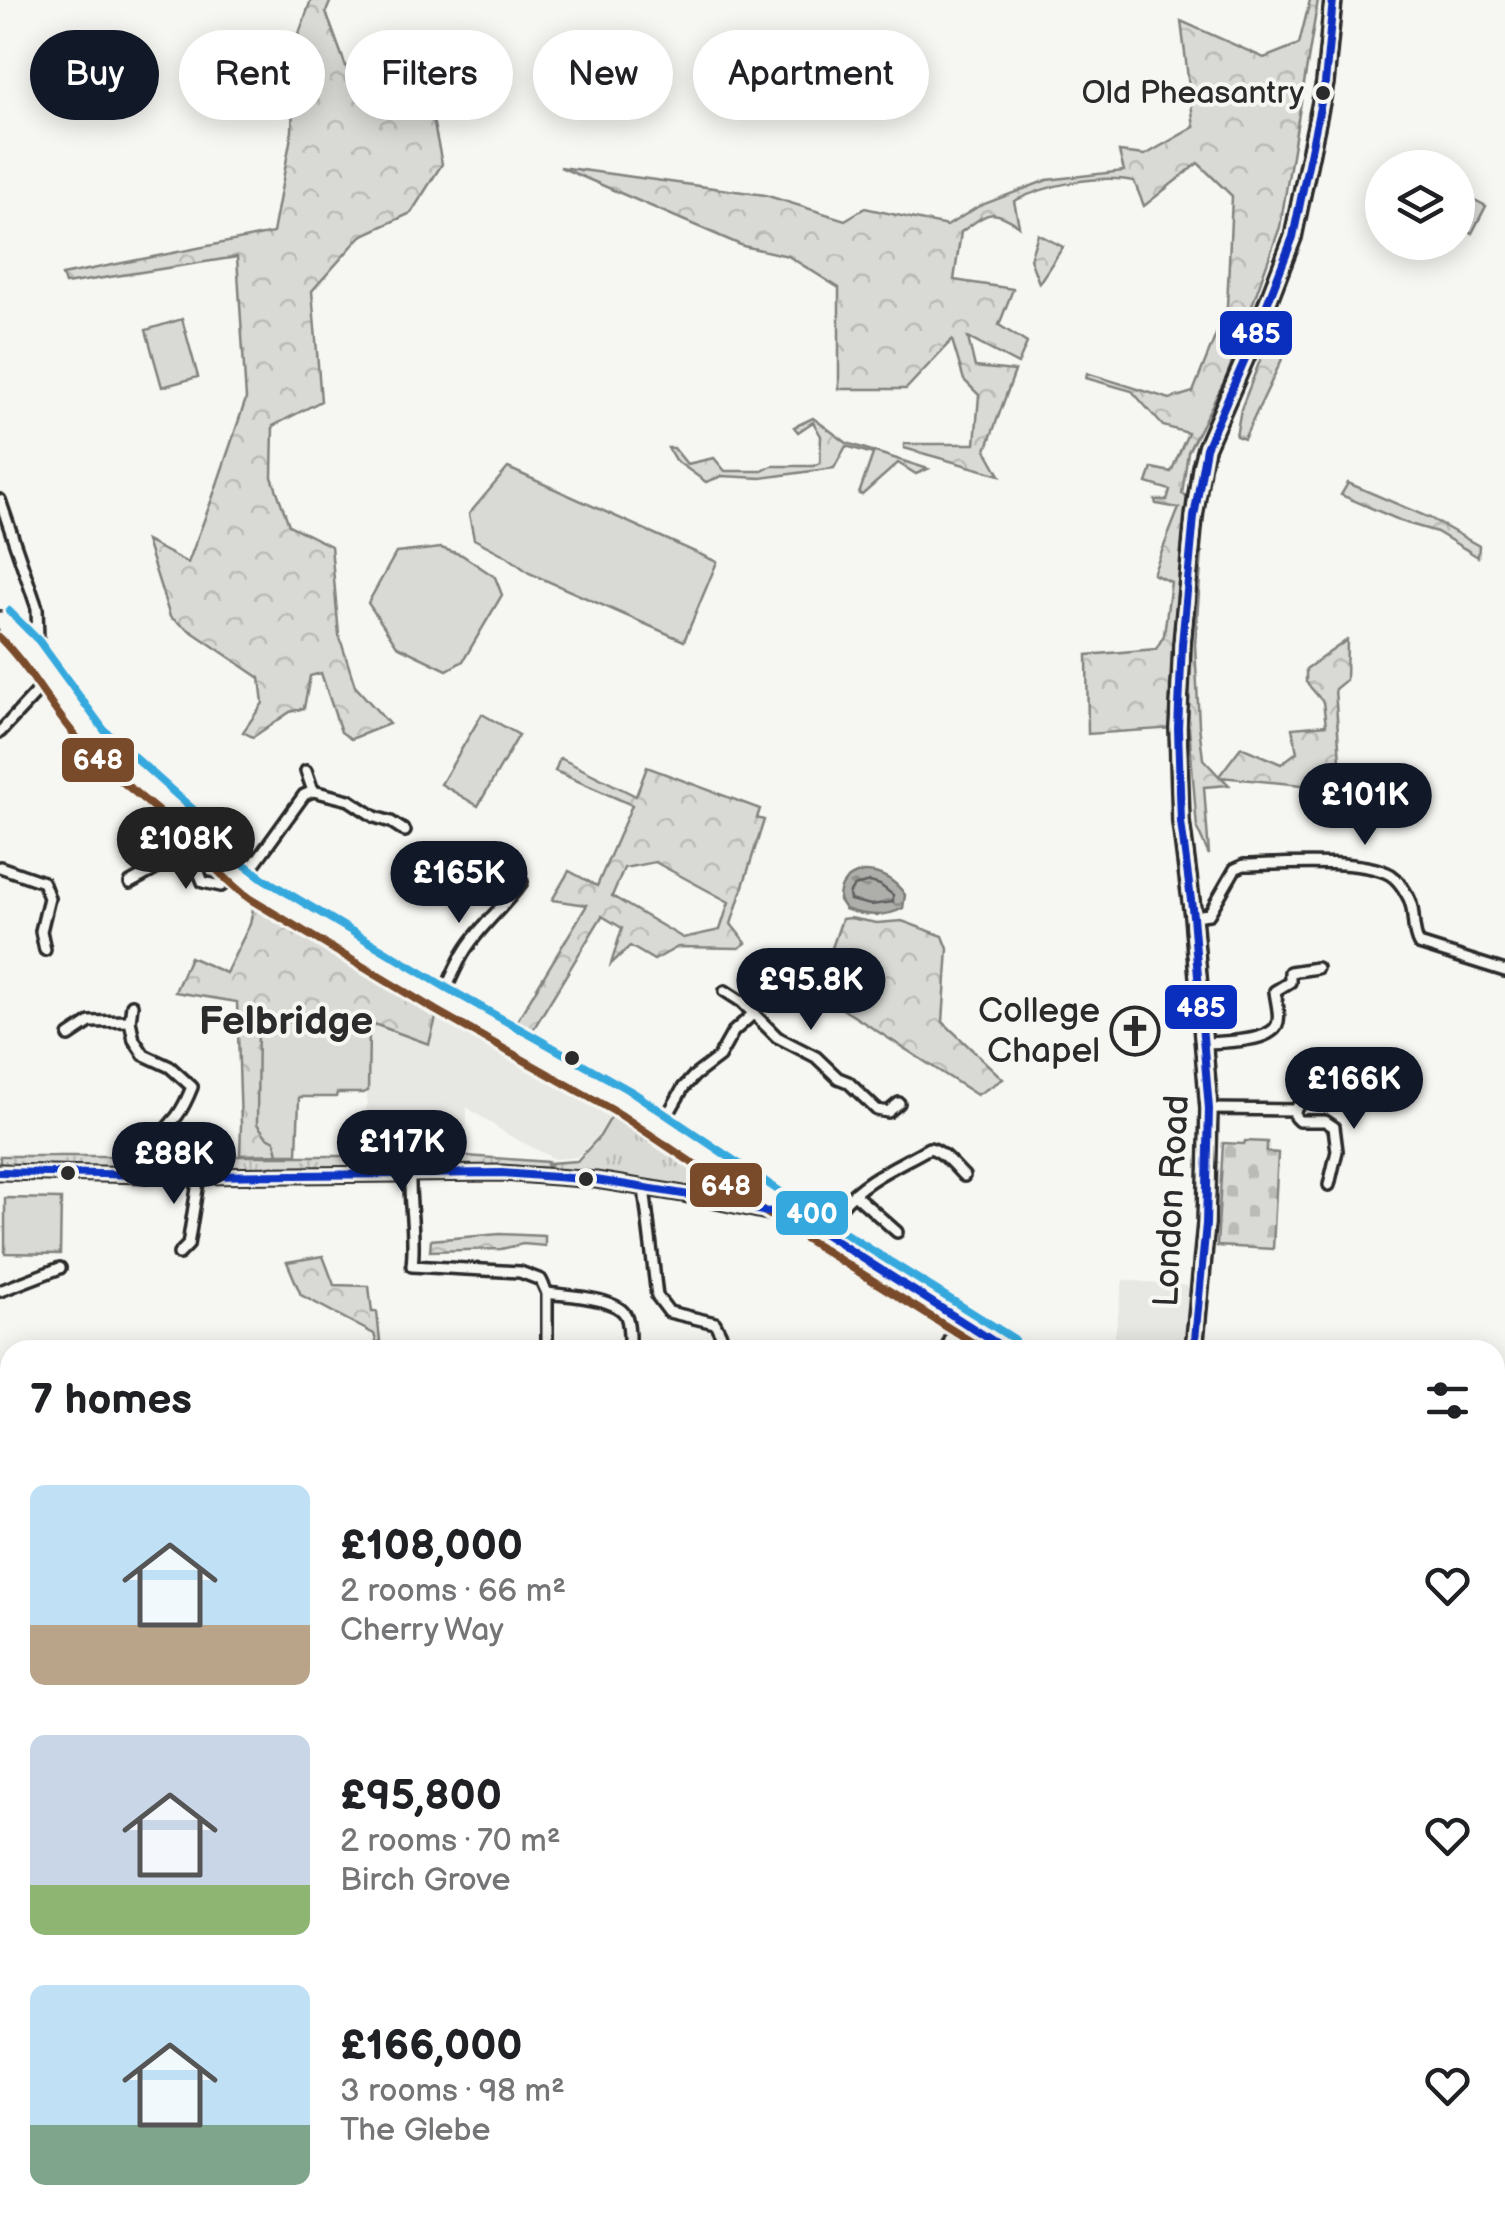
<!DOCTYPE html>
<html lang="en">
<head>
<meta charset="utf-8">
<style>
	:root { --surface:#fff; --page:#f6f6f6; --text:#202124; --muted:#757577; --accent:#111827 }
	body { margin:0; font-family:"Balsamiq Sans",sans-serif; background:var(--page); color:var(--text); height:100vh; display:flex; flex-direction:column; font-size:38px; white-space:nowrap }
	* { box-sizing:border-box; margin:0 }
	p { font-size:32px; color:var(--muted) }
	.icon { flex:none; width:55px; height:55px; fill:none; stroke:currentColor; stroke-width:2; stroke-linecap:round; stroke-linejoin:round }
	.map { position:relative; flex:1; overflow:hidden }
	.side { position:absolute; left:0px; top:1340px; width:1505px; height:892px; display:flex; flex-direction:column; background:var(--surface); border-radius:30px 30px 0 0; box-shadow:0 5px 25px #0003 }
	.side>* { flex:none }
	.banner { position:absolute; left:30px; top:30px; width:1000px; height:90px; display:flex; gap:20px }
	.controls { position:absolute; left:1365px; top:150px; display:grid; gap:20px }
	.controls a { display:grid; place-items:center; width:110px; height:110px; border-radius:50%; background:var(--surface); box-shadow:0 5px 25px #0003; font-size:50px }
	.price { position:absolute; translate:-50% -85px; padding:0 22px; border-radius:35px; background:var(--accent); color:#fff; font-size:32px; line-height:65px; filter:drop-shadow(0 2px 5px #0008) }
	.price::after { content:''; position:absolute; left:50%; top:60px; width:30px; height:22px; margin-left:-15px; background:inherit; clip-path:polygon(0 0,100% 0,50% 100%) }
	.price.selected { background:#222; color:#fff }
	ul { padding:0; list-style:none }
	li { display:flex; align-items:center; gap:30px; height:250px; padding:0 30px }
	li span { display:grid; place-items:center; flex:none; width:280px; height:200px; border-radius:15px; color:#555 }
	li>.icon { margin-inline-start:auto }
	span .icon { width:120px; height:120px; fill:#fffc; stroke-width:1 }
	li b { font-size:42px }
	h2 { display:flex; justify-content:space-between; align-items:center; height:120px; padding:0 30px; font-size:42px }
	.pill { padding:0 35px; border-radius:45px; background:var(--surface); box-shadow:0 5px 25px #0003; font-size:35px; line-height:90px }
	.pill.selected { background:var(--accent); color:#fff }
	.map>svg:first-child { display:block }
	.built { fill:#e7e7e3 }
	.grass { fill:url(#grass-tufts); stroke:#828280; stroke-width:2.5 }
	.forest { fill:url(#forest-crowns); stroke:#828280; stroke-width:2.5; fill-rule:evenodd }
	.cemetery { fill:url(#cemetery-stones); stroke:#828280; stroke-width:2.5 }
	.green { fill:#d9d9d5; stroke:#828280; stroke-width:2.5 }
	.water { fill:url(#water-ripples); stroke:#7a7a78; stroke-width:2.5 }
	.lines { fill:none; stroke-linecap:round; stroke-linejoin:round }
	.shore { stroke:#5f5f5e; stroke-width:2.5 }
	.stream { stroke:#7a7a78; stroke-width:2.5 }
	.minor-casing { stroke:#2b2b2b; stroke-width:16 }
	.tertiary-casing { stroke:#2b2b2b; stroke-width:19 }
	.trunk-casing { stroke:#2b2b2b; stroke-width:22 }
	.minor { stroke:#f6f6f2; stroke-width:9 }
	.tertiary { stroke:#f6f6f2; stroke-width:11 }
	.trunk { stroke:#f6f6f2; stroke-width:15 }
	.bus-1-casing { stroke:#f6f6f2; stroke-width:15 }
	.bus-2-casing { stroke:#f6f6f2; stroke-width:15 }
	.bus-3-casing { stroke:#f6f6f2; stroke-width:15 }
	.bus-4-casing { stroke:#f6f6f2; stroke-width:15 }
	.bus-1 { stroke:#0a2ebe; stroke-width:8 }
	.bus-2 { stroke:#7a4b2a; stroke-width:8 }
	.bus-3 { stroke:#35a9de; stroke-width:8 }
	.bus-4 { stroke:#1135c6; stroke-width:8 }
	.bus-dot { fill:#2b2b2b; stroke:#f6f6f2; stroke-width:4 }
	.labels { text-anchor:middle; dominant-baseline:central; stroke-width:8; stroke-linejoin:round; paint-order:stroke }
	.bus-label { font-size:32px; fill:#2b2b2b; stroke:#f6f6f2; text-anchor:end }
	.poi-label { font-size:35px; fill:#2b2b2b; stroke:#f6f6f2; text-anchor:end }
	.street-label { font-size:35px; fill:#2b2b2b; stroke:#f6f6f2 }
	.quarter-label { font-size:40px; font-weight:bold; fill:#2b2b2b; stroke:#f6f6f2 }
	.line-badge { stroke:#f6f6f2; stroke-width:4 }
	.badge-label { font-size:28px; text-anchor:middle; font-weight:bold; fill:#fff }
</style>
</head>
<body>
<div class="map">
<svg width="1505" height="2231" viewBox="0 0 1505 2231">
	<defs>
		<pattern id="grass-tufts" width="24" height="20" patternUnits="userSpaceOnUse" patternTransform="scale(2.5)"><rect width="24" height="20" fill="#d9d9d5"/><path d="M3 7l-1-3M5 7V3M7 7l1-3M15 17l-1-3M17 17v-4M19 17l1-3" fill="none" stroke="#babab7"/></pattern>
		<pattern id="forest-crowns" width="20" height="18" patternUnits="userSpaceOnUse" patternTransform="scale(2.5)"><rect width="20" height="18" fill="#d9d9d5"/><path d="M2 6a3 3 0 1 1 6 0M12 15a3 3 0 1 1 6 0" fill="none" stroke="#babab7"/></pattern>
		<pattern id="cemetery-stones" width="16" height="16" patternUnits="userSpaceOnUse" patternTransform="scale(2.5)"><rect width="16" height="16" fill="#d9d9d5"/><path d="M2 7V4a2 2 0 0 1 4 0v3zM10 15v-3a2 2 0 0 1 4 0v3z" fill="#babab7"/></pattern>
		<pattern id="water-ripples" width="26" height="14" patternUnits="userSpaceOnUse" patternTransform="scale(2.5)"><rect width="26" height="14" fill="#aeaeab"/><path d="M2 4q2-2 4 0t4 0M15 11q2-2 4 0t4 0" fill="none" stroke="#8e8e8b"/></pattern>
	</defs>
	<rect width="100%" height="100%" fill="#f6f6f2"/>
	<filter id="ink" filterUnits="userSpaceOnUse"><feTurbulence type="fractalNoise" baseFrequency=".01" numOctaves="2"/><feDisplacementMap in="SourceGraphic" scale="20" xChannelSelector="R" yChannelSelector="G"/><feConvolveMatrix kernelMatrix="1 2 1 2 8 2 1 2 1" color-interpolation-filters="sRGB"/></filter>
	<g filter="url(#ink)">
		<g class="built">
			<polygon points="374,958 620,1099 597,1137 577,1157 555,1159 508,1135 467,1107 466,1154 364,1154"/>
			<polygon points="1123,1280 1192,1286 1185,1350 1113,1350"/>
			<polygon points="1495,1733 1505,1738 1505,1787 1495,1782"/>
			<polygon points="739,2223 1347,2223 1346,2231 746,2231"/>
		</g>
		<g class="grass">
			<polygon points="617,1107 625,1113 627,1110 761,1202 759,1205 682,1189 549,1169 550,1163 577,1161 600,1136"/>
			<polygon points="0,1156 466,1156 548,1162 547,1168 498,1165 443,1166 440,1170 0,1166"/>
		</g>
		<g class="forest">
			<polygon points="311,0 331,0 326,12 350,78 423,70 442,164 411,213 361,236 312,291 321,401 273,426 272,477 289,525 331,546 339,635 355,686 389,724 351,739 341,732 321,673 310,676 304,708 290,712 253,737 243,732 263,703 260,678 170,617 146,541 188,563 212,499 246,399 237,257 65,284 62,275 273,233 292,131 295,45"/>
			<path d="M1310,0h8l-38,227 -53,149 -39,76 -6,42 5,2 -2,49 17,7 -7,93 4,80 4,34 16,17 22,-29 40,17 16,-12 -5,-24 34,-3 -3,-23 -17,-20v-13l41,-29 -1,40 -11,9 7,100 -121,-12 8,8 -25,2 5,68 -12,-26 -8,-102 -101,7 -1,-79 69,-6 8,-14 7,-53 -18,-8 26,-66 -23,-4 -1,-4h12l3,-10 -23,-7 5,-15 19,4 17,-39 -25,-7 -31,-35 -46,-13 1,-5 83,26 23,-7 34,-85 5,-111 -34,-33 -54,43 -10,-25c-37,-7 -87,4 -120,20l5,25c-28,-20 -32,-12 -58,6l-7,48 59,9 -14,36 28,18 -9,21 -50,-26 7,29 40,4 -29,79 14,25 -96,-27v-4h71l4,-49 -15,-15 -12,-40 -46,49h-67v-101l-51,-32 -45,-10 -183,-79 205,28 80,25 20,-12 82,18 32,-20 68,-26 77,-9 -5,-19 26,3 49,-28 -13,-106 83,37 35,-14z"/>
			<polygon points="1038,234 1063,247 1039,283 1030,259"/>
			<polygon points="1273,327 1294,334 1244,439 1236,436 1241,409"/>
			<polygon points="813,418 847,443 928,469 916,474 898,463 862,495 859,494 873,454 846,446 834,468 761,478 722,476 706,482 675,460 668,448 674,448 687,464 714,458 725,471 762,471 772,466 813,466 820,463 821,436 813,422 798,432 794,427"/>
			<polygon points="1348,483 1430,518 1479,546 1478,557 1437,532 1406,523 1341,495"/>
			<path d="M560,758l76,38 11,-29 113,42 -3,9 7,2 -33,104 15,19 -7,5 -61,-1 -24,13 -24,-14 -19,18 11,-36 -20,-12 -71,117 -16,-9 72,-119 -35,-5 17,-29 28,15 35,-81 -77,-34zM655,862l74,40 -9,28 -37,8 -71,-42 12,-28z"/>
			<polygon points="257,889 441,999 429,1044 371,1023 369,1032 258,1019 266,1135 275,1141 278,1154 240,1155 241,1125 237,1002 175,992 190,957 226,973 250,924"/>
			<polygon points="850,918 877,923 902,921 943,936 948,949 943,1022 1003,1079 977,1095 813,990 813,968 832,948 842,919"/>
			<polygon points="500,1234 545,1236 545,1246 523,1244 501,1249 430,1251 431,1240"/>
			<polygon points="323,1256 334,1285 369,1286 372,1312 377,1312 381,1350 379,1350 374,1334 301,1295 287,1262"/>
			<polygon points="1495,1618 1505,1625 1505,1699 1495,1708"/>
			<polygon points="10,1995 10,2222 234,2223 227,2231 0,2231 0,2018"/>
			<polygon points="739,2223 746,2231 391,2231 390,2223"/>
		</g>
		<polygon class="cemetery" points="1245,1141 1267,1142 1267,1152 1278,1153 1273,1249 1217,1246 1223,1143 1244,1144"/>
		<g class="green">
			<polygon points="1458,191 1486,206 1472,233 1458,225"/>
			<polygon points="182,319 198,377 162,387 146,330"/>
			<polygon points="508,468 717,562 684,641 529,573 508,557 474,539 469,514"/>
			<polygon points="441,548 462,555 495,577 502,595 463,661 447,670 397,646 368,603 396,553"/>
			<polygon points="482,714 519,735 478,806 441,784"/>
			<polygon points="258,1018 369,1032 368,1091 363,1093 337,1093 336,1097 299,1097 297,1154 278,1154 275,1141 266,1136 257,1124"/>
			<polygon points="5,1198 61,1199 60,1254 5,1253"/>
			<polygon points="1495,2186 1505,2191 1505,2231 1410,2231 1412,2223 1495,2222"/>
		</g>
		<path class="water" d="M863,872c17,-1 33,9 42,23l-2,13c-17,10 -40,8 -58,1l-6,-9c0,-17 9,-24 24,-28z"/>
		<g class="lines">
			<polygon class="shore" points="870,882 880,885 893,895 893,902 871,905 850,900 849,894 854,886"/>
			<g class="stream">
				<polyline points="0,1571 10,1567"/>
				<polyline points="1495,1618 1505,1625"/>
				<polyline points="1495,2186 1505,2191"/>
			</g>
			<g class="minor-casing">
				<g id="minor">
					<polyline points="0,500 37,608 38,640 29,649"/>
					<polyline points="0,732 50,678"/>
					<polyline points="306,771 313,791"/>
					<path d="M208,843c-15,12 -12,23 -5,39l18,4 16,-12"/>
					<polyline points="0,867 43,882 49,898 41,931 45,950"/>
					<polyline points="244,878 304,795 313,791 349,800 375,817 391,822 405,831"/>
					<polyline points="130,883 154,870 163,863 189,822"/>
					<path d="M1193,916l16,-2 26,-45 9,-4c36,-1 118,-7 147,10 6,4 11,11 15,18 11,16 4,35 13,51l86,27"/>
					<polyline points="725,991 742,1002 777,1037 816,1057 838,1078 848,1082 877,1110 888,1112 899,1103"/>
					<path d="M441,999c9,-17 15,-35 25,-50 16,-25 39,-43 56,-67"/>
					<path d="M132,1005l-2,16 4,19 10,15 26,12 22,20c-4,10 -9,21 -15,29 -18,22 -27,27 -26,57"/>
					<polyline points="69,1036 90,1022 130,1021"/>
					<path d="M1205,1043c18,-1 64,-1 72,-18 4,-9 -1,-24 -2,-34l15,-9v-10l27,-4"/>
					<polyline points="1209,1109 1295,1110 1313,1086 1328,1085"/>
					<polyline points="1295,1110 1295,1117 1299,1121 1325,1121 1334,1127 1337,1151 1329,1185"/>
					<polyline points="662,1125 683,1088 694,1076 719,1057 733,1032 753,1014"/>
					<path d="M410,1174c-1,33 6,60 2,92l108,6 21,8 6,13v57"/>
					<polyline points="644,1188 657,1296 669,1312 715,1323 724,1341 723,1350"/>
					<polyline points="854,1194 897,1232"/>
					<path d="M825,1236c5,-10 9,-21 16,-29 23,-28 57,-41 88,-59 13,2 25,18 35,28"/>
					<polyline points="179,1254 188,1245 199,1176"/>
					<polyline points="0,1291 60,1268"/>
					<path d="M547,1293c20,3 70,4 79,23 4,10 3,23 3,34"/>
					<polyline points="946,1350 959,1319"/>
					<polyline points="1495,1791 1505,1796"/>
					<polyline points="1133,2231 1142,2222"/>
				</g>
			</g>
			<g class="tertiary-casing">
				<g id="tertiary">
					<polyline points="0,1172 199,1176 502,1173 596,1180 683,1194 767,1212 774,1211 779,1205"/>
					<polyline points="1355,2231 1356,2222"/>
				</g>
			</g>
			<g class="trunk-casing">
				<g id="trunk">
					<polyline points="0,620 29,649 73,712 95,739 189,822 237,874 257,889 441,999 628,1104 802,1221 1007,1350"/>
					<polyline points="1194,1350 1206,1224 1209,1109 1193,916 1181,822 1178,728 1182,644 1194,517 1201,467 1206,448 1252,343 1293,237 1325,83 1333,0"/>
					<polyline points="1495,2014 1505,2030"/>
				</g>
			</g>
			<use href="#minor" class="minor"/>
			<use href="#tertiary" class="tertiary"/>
			<use href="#trunk" class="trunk"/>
			<g class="bus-1-casing">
				<polyline id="bus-1" points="1194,1350 1206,1224 1209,1109 1193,916 1181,822 1178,728 1182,644 1194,517 1206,448 1252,343 1293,237 1325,83 1333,0"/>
			</g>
			<g class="bus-2-casing">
				<path id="bus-2" d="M0,638c33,33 53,75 85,109 28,30 63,54 93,82 25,23 44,50 72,70l185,111 186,105 174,117 189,118"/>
			</g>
			<g class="bus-3-casing">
				<polyline id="bus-3" points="9,611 39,641 104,730 197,813 245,865 264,879 447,988 634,1093 809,1211 1014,1339"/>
			</g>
			<g class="bus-4-casing">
				<g id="bus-4">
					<polyline points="0,1172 199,1176 502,1173 596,1180 683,1194 767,1212 774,1211 779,1205"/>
					<polyline points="779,1205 1007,1350"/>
				</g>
			</g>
			<use href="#bus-1" class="bus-1"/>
			<use href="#bus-2" class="bus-2"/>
			<use href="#bus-3" class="bus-3"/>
			<use href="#bus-4" class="bus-4"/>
		</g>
	</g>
	<defs>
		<g id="church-ring" transform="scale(2.5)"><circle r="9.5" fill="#f6f6f2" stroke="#2b2b2b" stroke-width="1.5"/><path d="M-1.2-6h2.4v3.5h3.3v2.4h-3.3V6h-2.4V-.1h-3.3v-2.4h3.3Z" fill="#2b2b2b"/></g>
	</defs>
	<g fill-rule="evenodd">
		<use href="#church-ring" x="1135" y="1031"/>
	</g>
	<g class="bus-dot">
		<circle cx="1323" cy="93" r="9"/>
		<circle cx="572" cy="1058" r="9"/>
		<circle cx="68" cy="1173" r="9"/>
		<circle cx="586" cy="1179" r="9"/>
	</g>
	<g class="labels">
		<g class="bus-label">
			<text x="1304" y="93">Old Pheasantry</text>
		</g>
		<g class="poi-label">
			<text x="1100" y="1011">College<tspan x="1100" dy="40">Chapel</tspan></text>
		</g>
		<g class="street-label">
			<text transform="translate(1172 1201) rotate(-87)">London Road</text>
		</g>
		<g class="quarter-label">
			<text x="286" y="1022">Felbridge</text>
		</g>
	</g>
	<g class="line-badge">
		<rect x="1218" y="309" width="76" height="48" rx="10" fill="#0a2ebe"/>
		<rect x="60" y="736" width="76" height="48" rx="10" fill="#7a4b2a"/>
		<rect x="1163" y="983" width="76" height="48" rx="10" fill="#0a2ebe"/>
		<rect x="688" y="1161" width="76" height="48" rx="10" fill="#7a4b2a"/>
		<rect x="774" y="1189" width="76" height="48" rx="10" fill="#35a9de"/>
	</g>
	<g class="badge-label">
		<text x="1256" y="343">485</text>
		<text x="98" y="769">648</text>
		<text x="1201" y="1017">485</text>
		<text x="726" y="1195">648</text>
		<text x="812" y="1223">400</text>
	</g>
</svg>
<div class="controls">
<a><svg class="icon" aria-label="layers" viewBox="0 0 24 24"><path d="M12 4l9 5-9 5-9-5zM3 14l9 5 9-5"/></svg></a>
</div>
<b class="price" style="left:1365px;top:848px">£101K</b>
<b class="price selected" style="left:186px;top:892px">£108K</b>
<b class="price" style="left:459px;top:926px">£165K</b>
<b class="price" style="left:811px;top:1033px">£95.8K</b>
<b class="price" style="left:1354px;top:1132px">£166K</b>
<b class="price" style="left:402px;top:1195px">£117K</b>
<b class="price" style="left:174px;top:1207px">£88K</b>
<div class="banner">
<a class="pill selected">Buy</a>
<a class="pill">Rent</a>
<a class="pill">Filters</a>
<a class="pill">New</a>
<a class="pill">Apartment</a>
</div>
<section class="side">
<h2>7 homes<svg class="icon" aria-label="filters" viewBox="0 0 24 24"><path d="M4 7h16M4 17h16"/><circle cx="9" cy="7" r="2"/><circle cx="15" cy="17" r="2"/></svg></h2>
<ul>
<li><span style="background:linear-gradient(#bfe0f5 70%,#b9a48a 0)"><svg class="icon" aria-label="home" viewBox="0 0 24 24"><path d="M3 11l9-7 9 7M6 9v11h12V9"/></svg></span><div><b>£108,000</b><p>2 rooms · 66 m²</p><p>Cherry Way</p></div><svg class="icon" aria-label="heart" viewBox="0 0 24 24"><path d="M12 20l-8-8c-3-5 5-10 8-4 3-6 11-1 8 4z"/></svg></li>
<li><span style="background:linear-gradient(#c9d6e8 75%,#8fb573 0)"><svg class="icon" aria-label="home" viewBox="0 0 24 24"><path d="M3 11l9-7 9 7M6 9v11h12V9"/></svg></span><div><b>£95,800</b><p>2 rooms · 70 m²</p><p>Birch Grove</p></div><svg class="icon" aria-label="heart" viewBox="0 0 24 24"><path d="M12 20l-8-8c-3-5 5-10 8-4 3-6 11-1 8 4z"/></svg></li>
<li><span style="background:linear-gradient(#bfe0f5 70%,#7fa58c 0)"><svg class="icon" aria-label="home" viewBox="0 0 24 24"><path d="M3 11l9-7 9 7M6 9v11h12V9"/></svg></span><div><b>£166,000</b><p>3 rooms · 98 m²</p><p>The Glebe</p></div><svg class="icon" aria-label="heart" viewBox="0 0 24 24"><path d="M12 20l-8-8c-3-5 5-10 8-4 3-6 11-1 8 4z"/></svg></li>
</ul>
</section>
</div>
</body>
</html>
